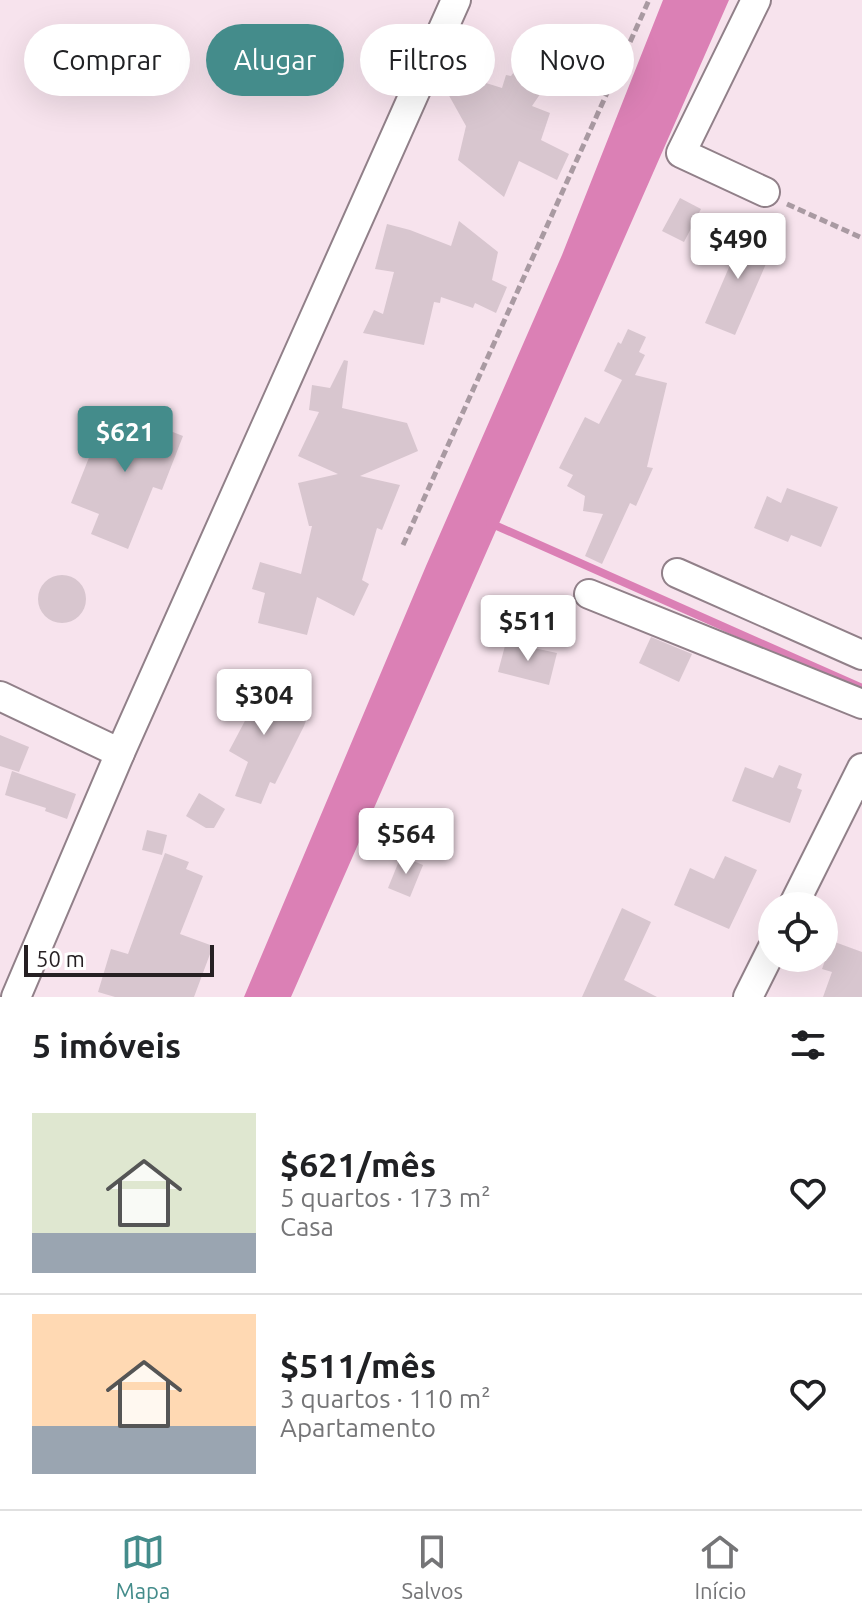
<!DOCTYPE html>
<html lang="pt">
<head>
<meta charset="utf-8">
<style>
	:root { --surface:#fff; --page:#f6f6f6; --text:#202124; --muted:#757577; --line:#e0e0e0; --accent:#448c8b }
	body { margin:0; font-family:Ubuntu,sans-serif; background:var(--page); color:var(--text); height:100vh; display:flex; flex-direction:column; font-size:30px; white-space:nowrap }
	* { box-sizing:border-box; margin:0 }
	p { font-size:26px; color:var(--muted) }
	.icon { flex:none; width:44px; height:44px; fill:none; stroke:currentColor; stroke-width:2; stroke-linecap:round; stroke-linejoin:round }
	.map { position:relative; height:997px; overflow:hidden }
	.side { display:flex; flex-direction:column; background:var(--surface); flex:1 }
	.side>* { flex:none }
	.hud { position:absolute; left:24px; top:24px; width:814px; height:72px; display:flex; gap:16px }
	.controls { position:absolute; left:758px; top:892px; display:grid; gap:16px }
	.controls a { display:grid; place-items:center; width:80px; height:80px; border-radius:50%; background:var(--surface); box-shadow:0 8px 32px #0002; font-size:40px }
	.scale { position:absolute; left:24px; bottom:20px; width:190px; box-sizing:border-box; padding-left:8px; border:4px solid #262023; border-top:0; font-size:22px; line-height:28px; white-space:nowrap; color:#262023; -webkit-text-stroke:6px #fff; paint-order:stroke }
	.price { position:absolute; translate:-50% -68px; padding:0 18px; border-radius:8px; background:#fff; color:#222; font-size:26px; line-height:52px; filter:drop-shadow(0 2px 4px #0008) }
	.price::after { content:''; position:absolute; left:50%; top:48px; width:24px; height:18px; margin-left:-12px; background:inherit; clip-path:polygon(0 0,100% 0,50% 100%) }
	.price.selected { background:var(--accent); color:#fff }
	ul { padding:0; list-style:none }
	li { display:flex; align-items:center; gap:24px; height:200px; padding:0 32px }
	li+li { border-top:2px solid var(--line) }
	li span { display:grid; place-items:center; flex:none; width:224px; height:160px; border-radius:0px; color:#555 }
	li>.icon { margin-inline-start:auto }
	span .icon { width:96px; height:96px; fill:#fffc; stroke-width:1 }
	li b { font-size:34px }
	h2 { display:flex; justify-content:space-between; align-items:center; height:96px; padding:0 32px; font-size:34px }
	.pill { padding:0 28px; border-radius:36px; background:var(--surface); box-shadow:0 8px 32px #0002; font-size:28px; line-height:72px }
	.pill.selected { background:var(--accent); color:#fff }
	.dock { display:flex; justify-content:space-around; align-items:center; height:112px; border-top:2px solid var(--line); background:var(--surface); font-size:22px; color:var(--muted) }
	.dock a { display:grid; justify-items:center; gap:4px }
	.dock .selected { color:var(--accent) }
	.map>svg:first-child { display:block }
	.water { fill:#db80b5 }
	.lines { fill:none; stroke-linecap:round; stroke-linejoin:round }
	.stream { stroke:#db80b5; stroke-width:8 }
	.building { fill:#d8c6cf }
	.street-casing { stroke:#918089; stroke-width:32 }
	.path { stroke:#a99aa2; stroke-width:5; stroke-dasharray:8 4; stroke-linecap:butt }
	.street { stroke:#fff; stroke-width:28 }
</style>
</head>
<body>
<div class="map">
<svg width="862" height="997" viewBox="0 0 862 997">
	<rect width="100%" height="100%" fill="#f7e3ed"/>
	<polygon class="water" points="663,0 729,0 291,997 244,997 426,566 562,255"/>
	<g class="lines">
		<polyline class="stream" points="490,523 862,688"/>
	</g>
	<g class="building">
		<polygon points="533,45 560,65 532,106 550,113 541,140 569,154 557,180 519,161 504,197 458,160 466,126 447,92 454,73 502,88 506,75 511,76"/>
		<polygon points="680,198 701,209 684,242 662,231"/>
		<polygon points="459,221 498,252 492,280 507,287 496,313 475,303 473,308 441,297 440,303 434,302 424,345 363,333 374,310 383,314 394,272 375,269 387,224 410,230 451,246"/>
		<polygon points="736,228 759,239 757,243 772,250 735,335 705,323 730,265 721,261"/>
		<polygon points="628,329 646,337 639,352 645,355 635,375 667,383 647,467 653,468 636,506 630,503 602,564 585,556 603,514 583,511 585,496 567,486 573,475 559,468 585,417 599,424 622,380 604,371 618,342 621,344"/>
		<polygon points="344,360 348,361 342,408 407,423 418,451 360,476 400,485 382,530 377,528 362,580 369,584 354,616 317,597 307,635 258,623 265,593 252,589 260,562 301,574 312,526 309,526 298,483 338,474 298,456 319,412 309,410 312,385 330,388"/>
		<polygon points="109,407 183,436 162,490 153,487 128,549 91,534 99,514 71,503"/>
		<polygon points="787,488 838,507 821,547 791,535 788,542 754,528 767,496 781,503"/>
		<circle cx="62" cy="599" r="24"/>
		<polygon points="651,637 692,654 679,682 639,663"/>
		<polygon points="506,642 557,653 549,685 498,672"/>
		<polygon points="237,678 283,702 284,699 310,710 304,726 275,784 270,782 261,804 235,796 248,762 229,751 247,717 224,705"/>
		<polygon points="0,735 29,747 19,772 0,766"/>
		<polygon points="779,765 802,774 797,788 802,790 790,823 732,801 745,767 773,778"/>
		<polygon points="12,771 76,794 67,819 45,811 46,808 5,795"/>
		<polygon points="199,793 225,809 214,828 206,828 186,816"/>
		<polygon points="147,830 167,835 162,855 142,850"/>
		<polygon points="165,853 189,862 186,869 203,876 180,934 213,946 194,997 115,997 98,992 111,949 128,954"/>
		<polygon points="401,856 423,865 410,897 388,888"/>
		<polygon points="725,856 757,870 729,929 674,905 690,868 714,879"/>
		<polygon points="622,908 651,922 624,980 657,997 582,997"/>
		<polygon points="832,941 862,952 862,997 823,997 832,972 822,969"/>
	</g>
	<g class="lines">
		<g class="street-casing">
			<g id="street">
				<polyline points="756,0 681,153 765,192"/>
				<polyline points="677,573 862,655"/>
				<polyline points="589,594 862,704"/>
				<polyline points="0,696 120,753"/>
				<polyline points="793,906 862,768"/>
				<polyline points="16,997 120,753 456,0"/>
				<polyline points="748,997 772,949"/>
			</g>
		</g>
		<g class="path">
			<polyline points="787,204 862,238"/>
			<polyline points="403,545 649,0"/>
		</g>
		<use href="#street" class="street"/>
	</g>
</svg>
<div class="controls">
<a><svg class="icon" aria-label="locate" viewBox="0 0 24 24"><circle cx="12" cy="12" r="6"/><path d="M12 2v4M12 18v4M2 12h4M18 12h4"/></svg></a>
</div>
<div class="scale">50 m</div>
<b class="price" style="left:738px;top:281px">$490</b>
<b class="price selected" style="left:125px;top:474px">$621</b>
<b class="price" style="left:528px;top:663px">$511</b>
<b class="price" style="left:264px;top:737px">$304</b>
<b class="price" style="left:406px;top:876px">$564</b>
<div class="hud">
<a class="pill">Comprar</a>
<a class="pill selected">Alugar</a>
<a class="pill">Filtros</a>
<a class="pill">Novo</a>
</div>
</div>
<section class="side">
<h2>5 imóveis<svg class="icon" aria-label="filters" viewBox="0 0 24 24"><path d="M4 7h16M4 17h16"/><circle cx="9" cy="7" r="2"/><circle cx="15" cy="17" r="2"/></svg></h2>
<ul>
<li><span style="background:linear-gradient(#dfe7d0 75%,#9aa5b1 0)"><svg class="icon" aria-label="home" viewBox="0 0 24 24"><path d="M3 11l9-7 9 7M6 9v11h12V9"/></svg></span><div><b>$621/mês</b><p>5 quartos · 173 m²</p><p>Casa</p></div><svg class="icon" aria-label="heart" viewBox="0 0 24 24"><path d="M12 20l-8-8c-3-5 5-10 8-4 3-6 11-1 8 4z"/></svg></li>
<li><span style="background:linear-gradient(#ffd9b3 70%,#9aa5b1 0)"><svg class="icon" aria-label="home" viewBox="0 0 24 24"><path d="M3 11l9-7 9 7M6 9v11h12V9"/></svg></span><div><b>$511/mês</b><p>3 quartos · 110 m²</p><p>Apartamento</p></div><svg class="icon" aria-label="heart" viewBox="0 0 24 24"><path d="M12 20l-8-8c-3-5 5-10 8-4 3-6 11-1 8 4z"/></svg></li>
</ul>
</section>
<nav class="dock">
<a class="selected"><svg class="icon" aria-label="map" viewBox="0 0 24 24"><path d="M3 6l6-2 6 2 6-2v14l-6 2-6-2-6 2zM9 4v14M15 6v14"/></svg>Mapa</a>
<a><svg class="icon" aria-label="saved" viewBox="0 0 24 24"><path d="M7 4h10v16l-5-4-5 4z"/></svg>Salvos</a>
<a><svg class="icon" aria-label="home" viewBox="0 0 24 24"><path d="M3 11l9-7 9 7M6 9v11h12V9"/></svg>Início</a>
</nav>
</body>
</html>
